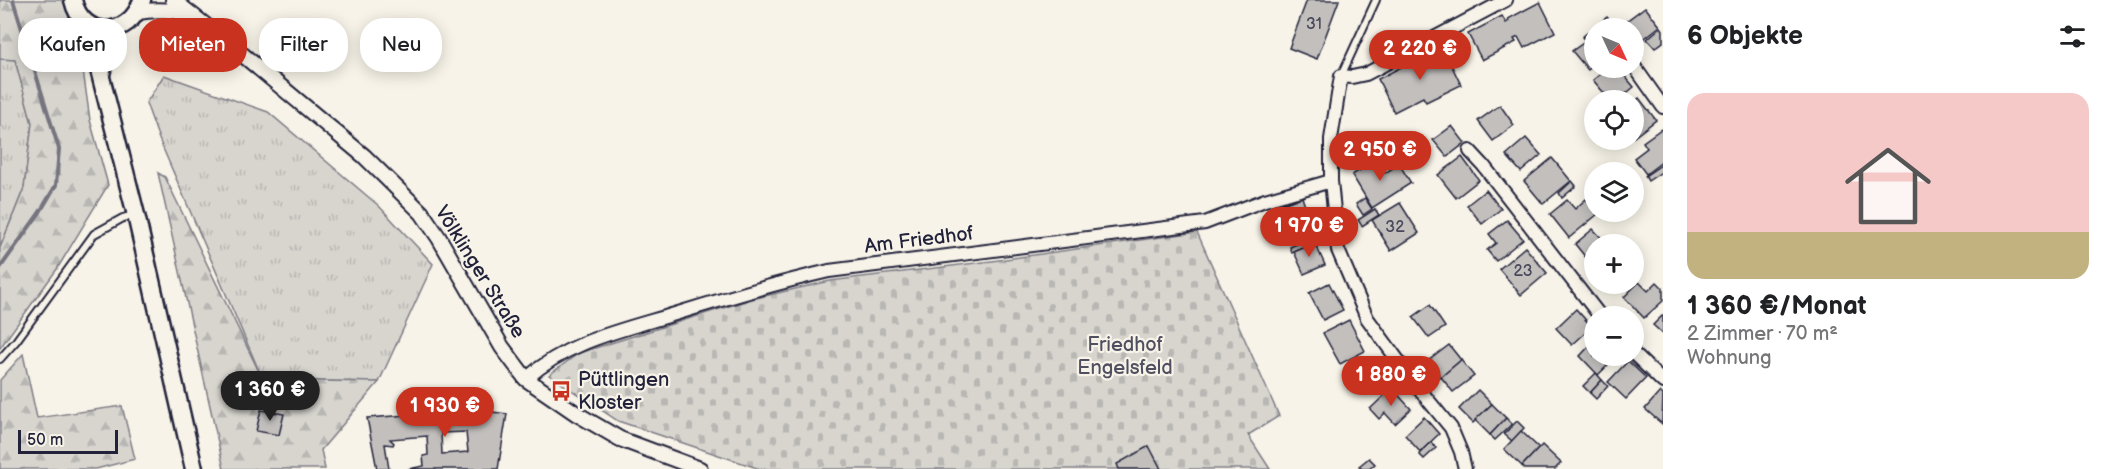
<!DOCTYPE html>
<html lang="de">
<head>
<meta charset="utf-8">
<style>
	:root { --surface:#fff; --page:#f2f2f2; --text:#202124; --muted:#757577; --line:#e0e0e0; --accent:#c8321e }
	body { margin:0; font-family:"Balsamiq Sans",sans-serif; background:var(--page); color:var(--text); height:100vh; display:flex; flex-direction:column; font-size:22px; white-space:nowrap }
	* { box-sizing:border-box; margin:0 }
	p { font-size:20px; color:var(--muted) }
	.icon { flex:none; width:33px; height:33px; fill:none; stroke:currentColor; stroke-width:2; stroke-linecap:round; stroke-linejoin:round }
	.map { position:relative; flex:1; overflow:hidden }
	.sheet { display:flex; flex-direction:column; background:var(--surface); width:450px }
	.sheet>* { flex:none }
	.banner { position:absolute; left:18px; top:18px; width:570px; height:54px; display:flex; gap:12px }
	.needle { width:39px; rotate:134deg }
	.controls { position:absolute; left:1584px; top:18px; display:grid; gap:12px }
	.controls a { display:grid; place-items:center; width:60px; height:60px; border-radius:50%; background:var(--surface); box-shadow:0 3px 15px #0003; font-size:30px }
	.scale { position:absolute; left:18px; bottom:15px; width:100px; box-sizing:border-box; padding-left:6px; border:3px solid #22223b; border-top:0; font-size:16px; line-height:21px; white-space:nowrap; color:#22223b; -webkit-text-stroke:4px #f7f3e8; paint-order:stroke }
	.price { position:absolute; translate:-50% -51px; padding:0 14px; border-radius:21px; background:var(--accent); color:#fff; font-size:20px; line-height:39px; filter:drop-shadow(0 2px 3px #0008) }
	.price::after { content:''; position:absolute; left:50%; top:36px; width:18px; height:14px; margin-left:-9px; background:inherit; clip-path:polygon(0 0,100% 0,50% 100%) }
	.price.on { background:#222; color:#fff }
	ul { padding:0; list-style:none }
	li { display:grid; align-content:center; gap:12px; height:318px; padding:0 24px }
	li+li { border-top:2px solid var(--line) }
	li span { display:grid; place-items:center; height:186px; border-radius:18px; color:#555 }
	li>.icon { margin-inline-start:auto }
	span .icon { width:108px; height:108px; fill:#fffc; stroke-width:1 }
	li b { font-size:26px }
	h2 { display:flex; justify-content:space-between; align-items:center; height:72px; padding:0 24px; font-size:26px }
	.tag { padding:0 21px; border-radius:24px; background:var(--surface); box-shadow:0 3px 15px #0003; font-size:21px; line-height:54px }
	.tag.on { background:var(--accent); color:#fff }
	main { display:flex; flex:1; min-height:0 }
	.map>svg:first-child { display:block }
	.grass { fill:url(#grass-tufts); stroke:#7d7c85; stroke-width:1.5 }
	.forest { fill:url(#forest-firs); stroke:#7d7c85; stroke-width:1.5 }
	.cemetery { fill:url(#cemetery-stones); stroke:#7d7c85; stroke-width:1.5 }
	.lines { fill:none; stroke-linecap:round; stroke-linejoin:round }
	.stream { stroke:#76747f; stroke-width:4 }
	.building { fill:#c2bfbd; stroke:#22223b; stroke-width:1.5; fill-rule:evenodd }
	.service-casing { stroke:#22223b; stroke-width:10 }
	.minor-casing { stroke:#22223b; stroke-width:16 }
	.tertiary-casing { stroke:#22223b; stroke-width:18 }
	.secondary-casing { stroke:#22223b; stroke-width:21 }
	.service { stroke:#f7f3e8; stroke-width:6 }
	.minor { stroke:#f7f3e8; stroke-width:12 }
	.tertiary { stroke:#f7f3e8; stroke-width:14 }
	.secondary { stroke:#f7f3e8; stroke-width:16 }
	.labels { text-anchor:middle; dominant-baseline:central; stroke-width:4.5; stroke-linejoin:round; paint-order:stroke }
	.number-label { font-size:16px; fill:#4a495c }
	.street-label { font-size:20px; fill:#22223b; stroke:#f7f3e8 }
	.park-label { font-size:20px; fill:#504f60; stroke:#f7f3e8 }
	.poi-label { font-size:20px; fill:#22223b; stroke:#f7f3e8; text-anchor:start }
</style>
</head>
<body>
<main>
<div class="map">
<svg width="1663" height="469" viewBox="0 0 1663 469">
	<defs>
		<pattern id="grass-tufts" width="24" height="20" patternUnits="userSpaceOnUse" patternTransform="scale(1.5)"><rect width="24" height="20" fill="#d8d5cf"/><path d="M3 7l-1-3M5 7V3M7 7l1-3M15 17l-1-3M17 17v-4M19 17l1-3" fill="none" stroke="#b9b7b3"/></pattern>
		<pattern id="forest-firs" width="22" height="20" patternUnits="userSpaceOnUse" patternTransform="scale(1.5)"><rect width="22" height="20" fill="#d8d5cf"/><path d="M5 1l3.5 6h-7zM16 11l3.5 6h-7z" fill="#b9b7b3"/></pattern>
		<pattern id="cemetery-stones" width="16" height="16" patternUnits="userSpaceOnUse" patternTransform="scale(1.5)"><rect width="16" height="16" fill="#d8d5cf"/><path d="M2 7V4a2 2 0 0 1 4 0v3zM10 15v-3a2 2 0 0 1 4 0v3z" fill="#b9b7b3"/></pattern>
	</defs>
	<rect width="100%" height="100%" fill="#f7f3e8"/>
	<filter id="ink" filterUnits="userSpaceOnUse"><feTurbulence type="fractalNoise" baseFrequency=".0167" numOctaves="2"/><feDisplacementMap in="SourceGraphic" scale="12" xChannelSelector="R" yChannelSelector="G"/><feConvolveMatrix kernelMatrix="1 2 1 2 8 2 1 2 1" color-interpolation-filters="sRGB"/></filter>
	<g filter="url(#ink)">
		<g class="grass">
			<polygon points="0,59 15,59 32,123 24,188 0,248"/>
			<polygon points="164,75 268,112 379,206 433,264 379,382 263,380 159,139 146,103"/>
		</g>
		<g class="forest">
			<polygon points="0,0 64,0 79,42 90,120 108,185 57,269 0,348 0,248 24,188 32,123 15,60 0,59"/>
			<polygon points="158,173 165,177 263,380 379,382 321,450 325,469 224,469"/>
			<polygon points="23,354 37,418 122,406 135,459 96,469 0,469 0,380"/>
		</g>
		<polygon class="cemetery" points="1197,232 1279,416 1248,435 1270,469 760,469 618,421 549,375 579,353 752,299 830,281 992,261"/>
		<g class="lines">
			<polyline class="stream" points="0,268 40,212 56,185 59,149 13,0"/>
		</g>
		<g class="building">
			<polygon points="1307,0 1339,0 1317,59 1289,48"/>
			<polygon points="1540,2 1555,32 1524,48 1518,37 1514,39 1516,42 1482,60 1468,34 1502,16 1506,23 1509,21 1508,19"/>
			<polygon points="1645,7 1660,26 1641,41 1634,33 1634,28 1630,28 1625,22"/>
			<polygon points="1607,17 1615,26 1612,28 1594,28 1594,65 1588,70 1572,51 1586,41 1582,37"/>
			<polygon points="1661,27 1663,30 1663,42 1655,48 1647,39"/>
			<polygon points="1444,50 1461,85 1426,102 1423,97 1394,112 1378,79 1407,64 1409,67"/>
			<polygon points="1608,68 1618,68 1634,87 1618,100 1610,100 1593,80"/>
			<polygon points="1639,98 1656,120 1634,137 1634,102"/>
			<polygon points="1500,105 1514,125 1493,141 1478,121"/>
			<polygon points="1452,126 1465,143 1447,157 1433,140"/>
			<polygon points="1661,129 1663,132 1663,161 1646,174 1634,158 1647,148 1643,142"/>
			<polygon points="1526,138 1541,155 1521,172 1506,155"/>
			<polygon points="1462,157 1479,180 1456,198 1438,175"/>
			<polygon points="1552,158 1571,181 1543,204 1524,181"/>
			<polygon points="1377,160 1385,173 1399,164 1411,183 1372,208 1352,175"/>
			<polygon points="1661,165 1663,171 1648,181 1645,176"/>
			<polygon points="1572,181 1576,186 1562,198 1559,193"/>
			<polygon points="1486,190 1501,209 1482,224 1467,205"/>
			<polygon points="1302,197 1313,231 1280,243 1273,222 1285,218 1280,205"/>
			<polygon points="1365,198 1372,209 1363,215 1356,204"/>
			<polygon points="1586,199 1598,214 1569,238 1550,214 1567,200 1575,209"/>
			<polygon points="1400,203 1419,233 1391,251 1372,220"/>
			<polygon points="1375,209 1379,215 1362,226 1358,220"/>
			<polygon points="1507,220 1523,239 1496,261 1487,250 1496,243 1489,234"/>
			<polygon points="1593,229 1607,244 1594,244 1594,261 1591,264 1575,244"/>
			<polygon points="1304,241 1307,246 1292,253 1290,247"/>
			<polygon points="1315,243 1325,265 1304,274 1294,252"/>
			<polygon points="1525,247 1547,273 1521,295 1499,269"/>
			<polygon points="1639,282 1648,291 1657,282 1663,288 1663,301 1644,318 1624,297"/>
			<polygon points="1329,283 1343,310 1323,320 1309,293"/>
			<polygon points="1430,305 1445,327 1429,338 1413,317"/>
			<polygon points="1576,309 1592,327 1572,345 1556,328"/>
			<polygon points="1663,315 1663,334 1653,325"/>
			<polygon points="1349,320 1365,351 1340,364 1323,333"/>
			<polygon points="1594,341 1594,356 1617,356 1598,375 1580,356"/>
			<polygon points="1449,345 1461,360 1441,377 1428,361"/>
			<polygon points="1461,360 1474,376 1453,392 1441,377"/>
			<polygon points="1628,361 1646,378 1626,399 1608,382"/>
			<polygon points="1371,362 1385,380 1369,393 1354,375"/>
			<polygon points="1596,373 1602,380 1590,393 1583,386"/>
			<polygon points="1602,380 1608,386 1596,399 1590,393"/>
			<polygon points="1392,388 1411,409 1395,424 1385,413 1379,419 1370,409"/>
			<polygon points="1478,390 1492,404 1473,423 1459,409"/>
			<polygon points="1660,392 1663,395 1662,424 1645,409"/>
			<polygon points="1492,404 1506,418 1490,435 1475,420"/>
			<polygon points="261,410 284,414 279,435 256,431"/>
			<path d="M477,410l30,4 -9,55h-90l16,-3 -1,-10 5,-1 -1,-19 -37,3 4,4 -1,2 -8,-1 4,25h-12l-10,-51zM466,432l2,20 -26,2 -1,-21z"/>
			<polygon points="1424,417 1439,434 1420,452 1405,435"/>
			<polygon points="1506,418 1512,424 1495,440 1490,435"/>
			<polygon points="1517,421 1524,428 1512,441 1504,434"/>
			<polygon points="1521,431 1539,448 1522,466 1504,449"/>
			<polygon points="1431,442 1436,448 1424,459 1419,454"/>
			<polygon points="1542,445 1561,463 1555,469 1525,469 1522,466"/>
			<polygon points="1149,446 1161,469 1119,469 1117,464"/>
			<polygon points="1369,458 1375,464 1369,469 1362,469 1359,466"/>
		</g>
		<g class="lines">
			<g class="service-casing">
				<g id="service">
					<polyline points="1341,76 1376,0"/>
					<polyline points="0,359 16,341 94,234 123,218 134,215"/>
				</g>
			</g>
			<g class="minor-casing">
				<g id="minor">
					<polyline points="1634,66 1663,107"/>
					<polyline points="1470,151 1483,165 1600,316"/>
					<polyline points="1634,354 1663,382"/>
					<path d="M526,379c42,-38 96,-49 149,-65 51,-16 102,-31 154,-43l376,-48 60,-23 66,-19"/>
					<polyline points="1465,469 1461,452 1451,428 1419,389 1367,318 1338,250 1331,181 1331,139 1341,76 1352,77 1366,74 1506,0"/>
				</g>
			</g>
			<g class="tertiary-casing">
				<g id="tertiary">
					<polyline points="173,0 237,50 364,156 422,213 439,238 502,347 526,379 577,414 620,439 700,469"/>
					<path d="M138,12c18,-3 35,-2 52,3"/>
				</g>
			</g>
			<g class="secondary-casing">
				<g id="secondary">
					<path d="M73,0c9,40 57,39 69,0"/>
					<polyline points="89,25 94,50 136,215 194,469"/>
					<polyline points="102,71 103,59 116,29"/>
				</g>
			</g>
			<use href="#service" class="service"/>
			<use href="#minor" class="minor"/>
			<use href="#tertiary" class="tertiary"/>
			<use href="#secondary" class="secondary"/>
		</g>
	</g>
	<defs>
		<g id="bus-bare" transform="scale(1.62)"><path d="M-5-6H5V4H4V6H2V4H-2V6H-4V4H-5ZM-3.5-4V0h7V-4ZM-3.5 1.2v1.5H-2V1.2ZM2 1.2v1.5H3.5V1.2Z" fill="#c8321e" stroke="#f7f3e8" stroke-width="2.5" paint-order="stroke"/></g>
	</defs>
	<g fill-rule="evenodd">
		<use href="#bus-bare" x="561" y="391"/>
	</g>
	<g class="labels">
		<g class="number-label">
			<text x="1314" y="24">31</text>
			<text x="1395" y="227">32</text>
			<text x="1523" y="271">23</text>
		</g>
		<g class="street-label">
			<text transform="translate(919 240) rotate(-7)">Am Friedhof</text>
			<text transform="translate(480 272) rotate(58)">Völklinger Straße</text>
		</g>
		<g class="park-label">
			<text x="1125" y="345">Friedhof<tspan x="1125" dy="23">Engelsfeld</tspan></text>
		</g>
		<g class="poi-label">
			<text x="578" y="380">Püttlingen<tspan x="578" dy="23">Kloster</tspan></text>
		</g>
	</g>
</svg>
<div class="controls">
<a><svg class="needle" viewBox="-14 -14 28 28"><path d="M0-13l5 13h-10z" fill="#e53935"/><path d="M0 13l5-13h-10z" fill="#757577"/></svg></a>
<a><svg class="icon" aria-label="locate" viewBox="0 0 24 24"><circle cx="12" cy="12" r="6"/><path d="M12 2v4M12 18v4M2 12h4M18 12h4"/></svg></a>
<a><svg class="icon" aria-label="layers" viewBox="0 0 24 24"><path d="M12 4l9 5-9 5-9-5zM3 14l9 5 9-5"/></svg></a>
<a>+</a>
<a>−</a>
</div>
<div class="scale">50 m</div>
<b class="price" style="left:1420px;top:81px">2 220 €</b>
<b class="price" style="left:1380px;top:182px">2 950 €</b>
<b class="price" style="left:1309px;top:258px">1 970 €</b>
<b class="price" style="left:1391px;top:407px">1 880 €</b>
<b class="price on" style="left:270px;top:422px">1 360 €</b>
<b class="price" style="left:445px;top:438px">1 930 €</b>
<div class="banner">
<a class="tag">Kaufen</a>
<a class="tag on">Mieten</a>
<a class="tag">Filter</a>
<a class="tag">Neu</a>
</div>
</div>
<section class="sheet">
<h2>6 Objekte<svg class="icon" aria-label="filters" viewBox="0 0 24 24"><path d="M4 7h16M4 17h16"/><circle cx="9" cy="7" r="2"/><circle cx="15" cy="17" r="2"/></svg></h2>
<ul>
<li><span style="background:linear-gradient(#f6c9c9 75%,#c2b280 0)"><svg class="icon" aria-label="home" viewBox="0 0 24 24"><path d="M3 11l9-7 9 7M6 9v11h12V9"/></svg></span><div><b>1 360 €/Monat</b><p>2 Zimmer · 70 m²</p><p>Wohnung</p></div></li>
</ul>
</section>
</main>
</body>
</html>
